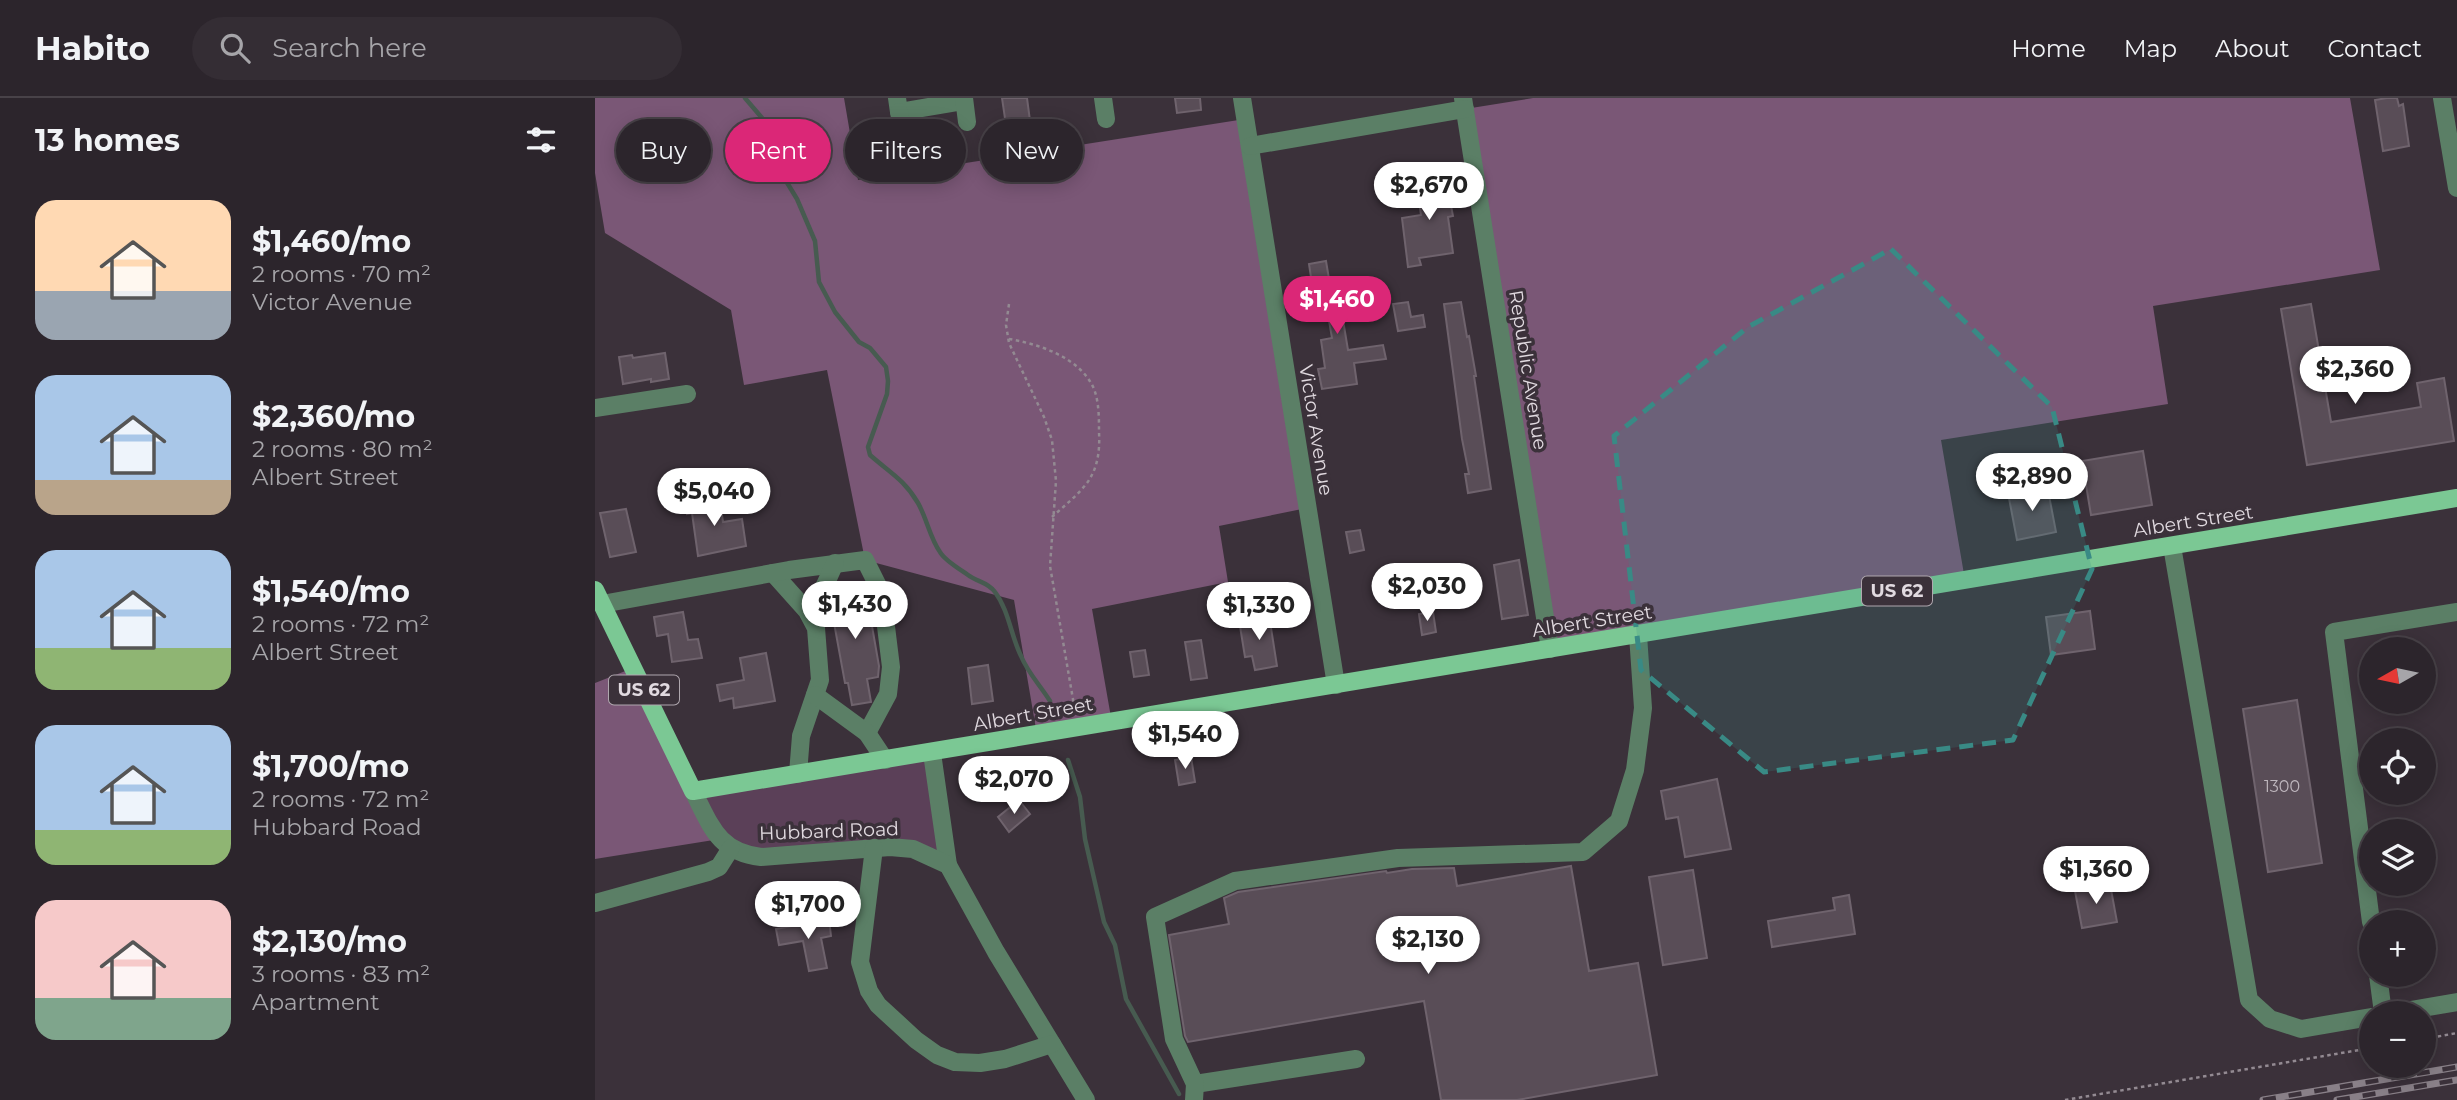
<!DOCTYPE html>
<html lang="en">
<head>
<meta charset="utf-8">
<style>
	:root { --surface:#2c252c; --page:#342d34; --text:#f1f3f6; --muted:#a6a5a9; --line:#484248; --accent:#db2777 }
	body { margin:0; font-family:Montserrat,sans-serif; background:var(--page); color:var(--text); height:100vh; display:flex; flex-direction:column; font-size:26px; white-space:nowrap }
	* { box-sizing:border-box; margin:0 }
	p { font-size:23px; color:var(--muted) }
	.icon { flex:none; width:38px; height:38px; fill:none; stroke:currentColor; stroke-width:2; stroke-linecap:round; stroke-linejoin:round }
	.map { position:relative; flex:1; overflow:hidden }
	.panel { display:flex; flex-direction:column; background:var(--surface); width:595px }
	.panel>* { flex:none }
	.guide { position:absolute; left:21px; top:21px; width:665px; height:63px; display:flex; gap:14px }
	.needle { width:46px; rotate:261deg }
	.tools { position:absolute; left:1764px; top:539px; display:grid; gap:14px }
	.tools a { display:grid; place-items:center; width:77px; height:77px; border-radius:50%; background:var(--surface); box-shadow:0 4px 18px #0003,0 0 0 2px var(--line); font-size:35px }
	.price { position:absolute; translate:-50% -60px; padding:0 16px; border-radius:24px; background:#fff; color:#222; font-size:23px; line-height:46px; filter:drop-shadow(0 2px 4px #0008) }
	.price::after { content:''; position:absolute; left:50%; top:42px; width:21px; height:16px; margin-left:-10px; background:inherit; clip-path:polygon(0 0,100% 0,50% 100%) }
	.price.active { background:var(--accent); color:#fff }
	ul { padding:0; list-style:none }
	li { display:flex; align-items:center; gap:21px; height:175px; padding:0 35px }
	li span { display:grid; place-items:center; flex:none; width:196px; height:140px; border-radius:21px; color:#555 }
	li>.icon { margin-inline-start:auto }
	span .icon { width:84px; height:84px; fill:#fffc; stroke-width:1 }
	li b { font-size:30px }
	h2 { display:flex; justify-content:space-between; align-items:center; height:84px; padding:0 35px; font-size:30px }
	.chip { padding:0 24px; border-radius:32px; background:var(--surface); box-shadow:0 4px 18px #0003,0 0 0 2px var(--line); font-size:24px; line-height:63px }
	.chip.active { background:var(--accent); color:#fff }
	header { display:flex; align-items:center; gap:42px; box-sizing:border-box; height:98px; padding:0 35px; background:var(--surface); border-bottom:2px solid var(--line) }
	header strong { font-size:33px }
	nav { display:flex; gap:38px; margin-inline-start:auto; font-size:24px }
	.search { width:490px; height:63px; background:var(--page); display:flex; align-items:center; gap:18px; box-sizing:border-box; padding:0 24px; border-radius:38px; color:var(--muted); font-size:26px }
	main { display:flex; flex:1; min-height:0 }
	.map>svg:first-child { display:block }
	.green { fill:#5b4058 }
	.forest { fill:#7a5776 }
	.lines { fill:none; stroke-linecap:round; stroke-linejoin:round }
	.stream { stroke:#475b50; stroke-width:4.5 }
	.building { fill:#594d57; stroke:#6f636d; stroke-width:2 }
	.path { stroke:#938a92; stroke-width:2.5; stroke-dasharray:3.5 3.5; stroke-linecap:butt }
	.minor { stroke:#5b7f66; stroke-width:18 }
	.major { stroke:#7bc894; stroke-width:18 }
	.rail-casing { stroke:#898088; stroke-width:7 }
	.rail { stroke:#3b313a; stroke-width:4.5; stroke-dasharray:13; stroke-linecap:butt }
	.marked { fill:#398a85; fill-opacity:0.2; stroke:#398a85; stroke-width:5; stroke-dasharray:14 9; stroke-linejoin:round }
	.labels { text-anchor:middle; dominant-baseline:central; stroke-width:7; stroke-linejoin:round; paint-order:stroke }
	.number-label { font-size:16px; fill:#bfb7be }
	.shield { fill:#3b313a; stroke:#afa7ae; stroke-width:2 }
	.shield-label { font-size:18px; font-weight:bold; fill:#e1dae0 }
	.street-label { font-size:19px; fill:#e1dae0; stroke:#3b313a }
</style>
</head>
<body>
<header>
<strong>Habito</strong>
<div class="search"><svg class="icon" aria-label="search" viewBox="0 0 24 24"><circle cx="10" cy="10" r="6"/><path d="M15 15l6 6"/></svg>Search here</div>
<nav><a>Home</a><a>Map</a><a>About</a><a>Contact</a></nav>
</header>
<main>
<section class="panel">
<h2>13 homes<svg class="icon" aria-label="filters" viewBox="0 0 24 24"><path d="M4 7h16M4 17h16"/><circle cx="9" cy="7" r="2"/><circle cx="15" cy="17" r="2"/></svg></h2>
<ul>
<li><span style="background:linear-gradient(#ffd9b3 65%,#9aa5b1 0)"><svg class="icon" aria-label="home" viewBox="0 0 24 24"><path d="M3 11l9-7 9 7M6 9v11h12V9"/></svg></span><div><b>$1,460/mo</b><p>2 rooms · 70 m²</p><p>Victor Avenue</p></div></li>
<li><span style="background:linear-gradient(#a9c7e8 75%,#b9a48a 0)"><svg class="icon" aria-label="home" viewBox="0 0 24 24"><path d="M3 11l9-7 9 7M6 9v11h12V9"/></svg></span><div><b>$2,360/mo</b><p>2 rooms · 80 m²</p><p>Albert Street</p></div></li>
<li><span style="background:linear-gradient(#a9c7e8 70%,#8fb573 0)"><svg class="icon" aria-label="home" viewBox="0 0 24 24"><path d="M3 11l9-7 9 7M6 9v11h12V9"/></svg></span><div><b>$1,540/mo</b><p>2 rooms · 72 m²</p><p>Albert Street</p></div></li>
<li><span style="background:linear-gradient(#a9c7e8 75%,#8fb573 0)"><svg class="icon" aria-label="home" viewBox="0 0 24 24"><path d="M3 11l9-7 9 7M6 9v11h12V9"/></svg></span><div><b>$1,700/mo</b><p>2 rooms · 72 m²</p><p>Hubbard Road</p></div></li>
<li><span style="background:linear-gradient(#f6c9c9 70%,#7fa58c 0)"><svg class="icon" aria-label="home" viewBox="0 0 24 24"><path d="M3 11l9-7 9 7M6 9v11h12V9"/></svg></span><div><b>$2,130/mo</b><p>3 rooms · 83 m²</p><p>Apartment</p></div></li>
</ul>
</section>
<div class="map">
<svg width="1862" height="1002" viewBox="0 0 1862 1002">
	<rect width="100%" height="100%" fill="#3b313a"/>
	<polygon class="green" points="337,655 353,767 318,751 142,753 98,693"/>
	<g class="forest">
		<polygon points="0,0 249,0 263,82 650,21 712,410 624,428 633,484 497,511 517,625 442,637 419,502 270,462 232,272 149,287 136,212 10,135 0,75"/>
		<polygon points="938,0 1755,0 1785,172 1558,208 1573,306 1346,342 1370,482 955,551 870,11"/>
		<polygon points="38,570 125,741 0,761 0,585"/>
	</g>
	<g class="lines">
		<g class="stream">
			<path d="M150,0l23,27 9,16 6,35 14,23 18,42 4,41 16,30 24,30 11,6 16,19 2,14 -1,13 -19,53 2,8c19,17 34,24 48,48 9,16 12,35 22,49 4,8 21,18 28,23 9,7 20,7 27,17 14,19 16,44 26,64 7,17 19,29 29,45"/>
			<polyline points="473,662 485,699 490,741 509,824 520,847 531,901 584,996"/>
		</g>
	</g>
	<g class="building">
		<polygon points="407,0 432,0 437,38 413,41"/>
		<polygon points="580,0 605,0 606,12 582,15"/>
		<polygon points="1792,0 1802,0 1804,8 1808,6 1814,48 1788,53 1780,2"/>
		<polygon points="342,26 345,39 340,40 343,58 323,61 319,30"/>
		<polygon points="296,33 302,47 298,48 299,55 274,58 271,36"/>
		<polygon points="850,77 858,118 853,119 858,155 824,160 826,167 813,169 807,120 826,117 821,82"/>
		<polygon points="731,163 737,199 744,198 753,252 788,247 791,261 759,265 762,286 727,291 723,271 730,270 726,242 737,240 732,211 721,213 714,166"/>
		<polygon points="813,204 816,219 828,217 830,229 803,233 798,206"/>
		<polygon points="866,204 872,239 874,238 878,261 881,278 879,278 896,391 873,395 870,376 874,376 867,341 849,206"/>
		<polygon points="1716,206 1736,324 1826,309 1822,285 1849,280 1859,343 1712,367 1686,211"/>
		<polygon points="70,255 74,281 56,284 56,281 28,286 24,259 37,257 38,260"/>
		<polygon points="1548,353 1557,407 1496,417 1487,363"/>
		<polygon points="1452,387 1461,434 1422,442 1413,395"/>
		<polygon points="109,399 110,406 125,404 128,424 147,421 151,448 103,458 97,415 92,416 90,403"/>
		<polygon points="31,411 41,454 15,459 5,415"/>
		<polygon points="765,432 769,452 755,455 751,434"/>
		<polygon points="924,462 933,517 907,521 899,467"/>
		<polygon points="270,488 284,568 283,579 272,581 276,604 257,607 253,585 250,585 235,503 240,493"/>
		<polygon points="1495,513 1500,551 1456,557 1451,519"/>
		<polygon points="88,514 93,542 103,541 107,560 77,564 73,536 62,538 59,519"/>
		<polygon points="838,514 841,534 827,537 824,516"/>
		<polygon points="674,517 682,568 660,572 657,558 650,559 644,522"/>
		<polygon points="606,542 612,580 596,582 590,544"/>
		<polygon points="550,552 554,577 539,579 535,554"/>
		<polygon points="171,555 180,603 139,610 138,600 125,603 122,587 149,582 145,560"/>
		<polygon points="393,567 398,603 377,606 373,570"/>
		<polygon points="1702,602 1727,765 1673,774 1648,611"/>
		<polygon points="596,659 600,684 584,687 580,662"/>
		<polygon points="1122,681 1136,751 1090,759 1083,719 1071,721 1066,693"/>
		<polygon points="424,702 435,716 414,734 403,719"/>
		<polygon points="976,768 994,873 1043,865 1062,977 922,1002 846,1002 829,903 593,944 590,938 574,837 634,826 629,800 643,794 791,773 792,775 817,771 859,770 862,788"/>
		<polygon points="1098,772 1112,860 1068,867 1054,779"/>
		<polygon points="1515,786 1522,824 1487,830 1480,793"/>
		<polygon points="1254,797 1260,836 1177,849 1173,823 1240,812 1238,800"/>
		<polygon points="234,821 236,838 226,840 232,870 214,873 208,843 184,847 181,831"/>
	</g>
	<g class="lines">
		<g class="path">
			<polyline points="414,206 411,227 414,245 449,319 457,342 461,383 455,468 480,613"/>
			<path d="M414,241c30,5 72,19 85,50 5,13 5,29 5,43 1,18 -1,36 -12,51 -10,13 -23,23 -35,34"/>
			<polyline points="1829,941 1862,935"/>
			<polyline points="1470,1002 1776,950"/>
		</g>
		<g class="minor">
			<polyline points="302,0 304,14 369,3"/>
			<polyline points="369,0 372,24"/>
			<polyline points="508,0 511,21"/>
			<polyline points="647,0 741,587"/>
			<polyline points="868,0 955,551"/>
			<polyline points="1847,0 1862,90"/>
			<polyline points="304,14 309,39"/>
			<polyline points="655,48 870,11"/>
			<polyline points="0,310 92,296"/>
			<polyline points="1577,448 1654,902 1675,921 1706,931 1776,919"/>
			<polyline points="178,475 212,513 221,530 225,582 206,638 203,676"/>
			<polyline points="7,506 194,472 270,462 287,496 296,569 293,596 272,635"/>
			<polyline points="221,526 221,507 240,465"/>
			<polyline points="220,597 272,635 290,662"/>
			<polyline points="337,655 353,767"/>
			<path d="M98,693c18,35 25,61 68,66l129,-10 23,2 35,16 48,87 90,148"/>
			<polyline points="279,750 265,864 274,893 283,907 321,942 342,957 360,964 385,965 410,961 457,946"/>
			<polyline points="0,805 113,774 124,769 136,750"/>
			<polyline points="1776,824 1739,534 1862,514"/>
			<polyline points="1783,877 1788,915"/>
			<polyline points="1798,915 1862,904"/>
			<polyline points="600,986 761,961"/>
			<polyline points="599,1002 600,986 579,941 560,819 640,783 803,760 988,754 1024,723 1040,672 1048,610 1043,537"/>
		</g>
		<polyline class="major" points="0,492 98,693 1862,400"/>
		<g class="rail-casing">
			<g id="rail">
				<polyline points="1668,1002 1862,969"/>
				<polyline points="1742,1002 1862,982"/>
			</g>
		</g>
		<use href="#rail" class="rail"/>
	</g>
	<path class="marked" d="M1296,151l161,158 40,162 -79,171 -249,32 -123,-102 -27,-234 134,-109z"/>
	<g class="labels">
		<g class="number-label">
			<text x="1687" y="688">1300</text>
		</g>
		<g class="shield">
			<rect x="1267" y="478.5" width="70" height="29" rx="5"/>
			<rect x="14" y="577.5" width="70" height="29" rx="5"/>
		</g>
		<g class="shield-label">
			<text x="1302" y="493">US 62</text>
			<text x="49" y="592">US 62</text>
		</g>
		<g class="street-label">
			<text transform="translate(933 272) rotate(81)">Republic Avenue</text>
			<text transform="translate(721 332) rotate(81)">Victor Avenue</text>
			<text transform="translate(1598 423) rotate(-9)">Albert Street</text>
			<text transform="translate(997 523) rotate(-9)">Albert Street</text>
			<text transform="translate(438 616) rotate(-10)">Albert Street</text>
			<text transform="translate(234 733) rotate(-2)">Hubbard Road</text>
		</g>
	</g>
</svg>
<div class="tools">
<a><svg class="needle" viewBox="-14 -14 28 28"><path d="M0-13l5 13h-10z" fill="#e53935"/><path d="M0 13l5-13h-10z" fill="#a6a5a9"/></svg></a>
<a><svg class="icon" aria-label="locate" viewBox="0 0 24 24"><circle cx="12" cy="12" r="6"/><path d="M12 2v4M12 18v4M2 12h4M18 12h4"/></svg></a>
<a><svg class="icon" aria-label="layers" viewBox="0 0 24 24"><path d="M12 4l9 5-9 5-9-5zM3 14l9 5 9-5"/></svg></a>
<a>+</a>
<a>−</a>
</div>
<b class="price" style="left:834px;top:124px">$2,670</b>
<b class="price active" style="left:742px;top:238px">$1,460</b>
<b class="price" style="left:1760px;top:308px">$2,360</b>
<b class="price" style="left:1437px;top:415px">$2,890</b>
<b class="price" style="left:119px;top:430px">$5,040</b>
<b class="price" style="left:832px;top:525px">$2,030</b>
<b class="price" style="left:260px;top:543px">$1,430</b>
<b class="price" style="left:664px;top:544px">$1,330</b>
<b class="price" style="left:590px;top:673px">$1,540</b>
<b class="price" style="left:419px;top:718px">$2,070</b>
<b class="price" style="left:1501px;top:808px">$1,360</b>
<b class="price" style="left:213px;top:843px">$1,700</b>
<b class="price" style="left:833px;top:878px">$2,130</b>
<div class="guide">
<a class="chip">Buy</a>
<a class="chip active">Rent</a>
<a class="chip">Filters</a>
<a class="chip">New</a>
</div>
</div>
</main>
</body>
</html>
